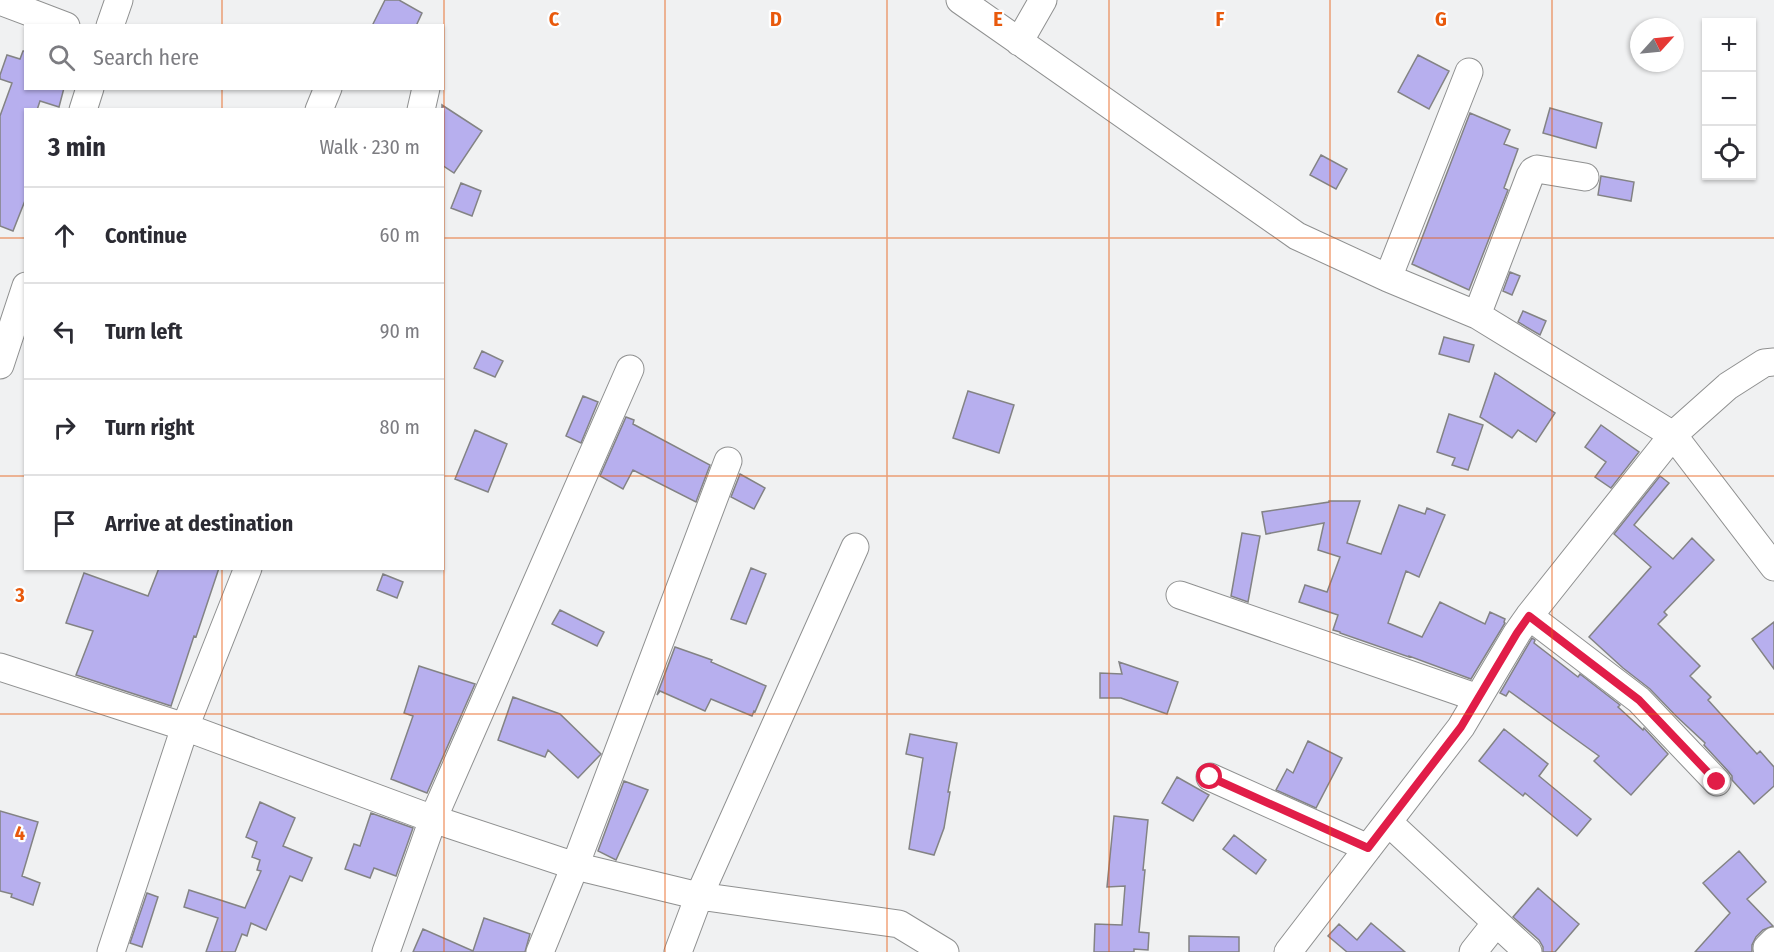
<!DOCTYPE html>
<meta charset="utf-8">
<style>
body{margin:0;font-family:"Fira Sans Condensed",sans-serif;background:#f2f2f3;color:#2b2b33}
.controls{position:absolute;right:18px;top:18px;display:grid;overflow:hidden;border-radius:0px;box-shadow:0 2px 4px #0004}
.controls button{width:54px;height:54px;display:grid;place-items:center;padding:0;border:0;border-bottom:2px solid #e1e1e2;background:#fff;color:#2b2b33;font:30px sans-serif}
.compass{position:absolute;left:1630px;top:18px;width:54px;height:54px;border-radius:50%;background:#fff;box-shadow:0 2px 4px #0004;rotate:63deg}
.stop{position:absolute;width:18px;height:18px;margin:-14px;border:4px solid #e11d48;border-radius:50%;background:#fff}
.stop.end{background:#e11d48;border-color:#fff;box-shadow:0 2px 6px #0008}
.list{margin:0;padding:0;list-style:none}
h2{display:flex;justify-content:space-between;align-items:center;height:78px;margin:0;padding:0 24px;font-size:26px}
h2 small{font-size:20px;font-weight:400;color:#7c7c81}
.list li{display:grid;grid-template-columns:39px 1fr auto;gap:18px;align-items:center;box-sizing:border-box;height:96px;padding:0 24px;border-top:2px solid #e1e1e2}
.list b{display:block;font-size:22px;white-space:nowrap}
.list em{font-size:20px;font-style:normal;color:#7c7c81}
.icon{flex:none;width:33px;height:33px;fill:none;stroke:currentColor;stroke-width:2;stroke-linecap:round;stroke-linejoin:round}
.map{position:relative;flex:none;width:1774px;height:952px;overflow:hidden}
.search{position:absolute;background:#fff;box-shadow:0 2px 4px #0004;left:24px;top:24px;width:420px;height:66px;display:flex;align-items:center;gap:15px;box-sizing:border-box;padding:0 21px;border-radius:0px;color:#7c7c81;font-size:22px}
.panel{position:absolute;background:#fff;box-shadow:0 2px 4px #0004;left:24px;top:108px;width:420px;height:462px;border-radius:0px}
.map>svg:first-child{display:block}
.building{fill:#b7afee;stroke:#838384;stroke-width:1.5}
.lines{fill:none;stroke-linecap:round;stroke-linejoin:round}
.minor-casing{stroke:#8f9090;stroke-width:29}
.minor{stroke:#fff;stroke-width:27}
.route{stroke:#e11d48;stroke-width:8}
.grid{fill:none;stroke:#e8590c;stroke-width:1.5;stroke-opacity:0.55}
.grid-label{font-size:20px;text-anchor:middle;font-weight:bold;fill:#e8590c;stroke:#fdfeff;stroke-width:4.5;stroke-linejoin:round;paint-order:stroke}
</style>
<div class="map">
<svg width="1774" height="952" viewBox="0 0 1774 952">
<rect width="100%" height="100%" fill="#f0f1f2"/>
<path class="building" d="M 385,0 L 399,0 L 422,13 L 416,26 L 372,26 Z
M 23,51 L 26,51 L 26,88 L 64,88 L 59,107 L 40,101 L 37,110 L 26,110 L 26,198 L 13,231 L 0,226 L 0,116 L 12,83 L 0,79 L 0,75 L 7,55 L 20,59 Z
M 1418,55 L 1449,71 L 1429,109 L 1398,92 Z
M 442,105 L 482,131 L 454,173 L 442,165 Z
M 1550,108 L 1602,123 L 1596,148 L 1543,133 Z
M 1470,113 L 1510,130 L 1504,144 L 1518,149 L 1504,188 L 1508,190 L 1469,290 L 1412,264 Z
M 1321,155 L 1347,169 L 1336,189 L 1310,175 Z
M 1601,176 L 1634,182 L 1631,201 L 1598,195 Z
M 461,183 L 481,191 L 472,216 L 451,208 Z
M 1510,272 L 1520,276 L 1512,295 L 1503,291 Z
M 1523,311 L 1546,321 L 1540,335 L 1518,322 Z
M 1444,337 L 1474,345 L 1469,362 L 1439,354 Z
M 482,351 L 503,361 L 495,377 L 474,368 Z
M 1495,373 L 1555,413 L 1536,442 L 1518,430 L 1512,438 L 1480,417 Z
M 968,391 L 1014,405 L 999,453 L 953,438 Z
M 583,396 L 598,402 L 581,443 L 566,436 Z
M 1449,414 L 1483,425 L 1468,470 L 1452,465 L 1455,458 L 1437,452 Z
M 626,417 L 634,420 L 633,424 L 710,465 L 696,502 L 633,470 L 623,489 L 600,476 Z
M 1601,425 L 1639,452 L 1611,488 L 1595,477 L 1606,462 L 1585,447 Z
M 475,430 L 507,444 L 488,492 L 455,479 Z
M 740,474 L 765,488 L 754,509 L 731,497 Z
M 1660,476 L 1669,483 L 1634,525 L 1673,559 L 1692,538 L 1714,560 L 1664,612 L 1667,615 L 1658,624 L 1700,666 L 1690,676 L 1711,697 L 1708,700 L 1757,754 L 1760,751 L 1774,767 L 1774,786 L 1754,804 L 1732,780 L 1732,776 L 1728,771 L 1704,745 L 1705,743 L 1676,716 L 1650,689 L 1623,668 L 1589,637 L 1651,567 L 1614,534 Z
M 1329,501 L 1360,501 L 1347,543 L 1381,554 L 1399,505 L 1425,514 L 1427,508 L 1445,515 L 1419,577 L 1406,571 L 1388,623 L 1422,637 L 1440,602 L 1485,624 L 1490,612 L 1505,619 L 1504,622 L 1505,623 L 1471,679 L 1409,656 L 1409,657 L 1340,633 L 1340,632 L 1333,630 L 1338,615 L 1299,602 L 1305,585 L 1327,592 L 1340,557 L 1318,550 L 1324,523 L 1266,534 L 1262,512 L 1329,502 Z
M 1242,533 L 1260,536 L 1248,602 L 1231,596 Z
M 159,568 L 219,568 L 196,637 L 194,636 L 171,706 L 76,675 L 93,631 L 66,623 L 84,573 L 148,596 Z
M 751,568 L 766,574 L 746,624 L 731,619 Z
M 383,574 L 403,582 L 397,598 L 377,590 Z
M 560,610 L 604,632 L 597,646 L 552,624 Z
M 1774,622 L 1774,669 L 1752,639 Z
M 1532,638 L 1535,640 L 1534,643 L 1578,677 L 1580,674 L 1620,705 L 1618,707 L 1643,730 L 1644,728 L 1668,754 L 1631,795 L 1594,761 L 1599,756 L 1509,691 L 1506,696 L 1500,693 Z
M 675,647 L 712,660 L 711,662 L 766,686 L 755,712 L 754,711 L 752,716 L 711,699 L 705,711 L 660,691 L 657,695 Z
M 1119,662 L 1178,682 L 1167,714 L 1121,698 L 1100,698 L 1100,673 L 1122,674 Z
M 419,666 L 475,684 L 427,793 L 391,779 L 413,716 L 404,713 Z
M 513,697 L 560,714 L 601,754 L 578,778 L 548,750 L 545,757 L 498,740 Z
M 1504,729 L 1548,764 L 1539,776 L 1591,819 L 1577,836 L 1525,793 L 1523,796 L 1479,761 Z
M 910,734 L 957,743 L 948,792 L 950,792 L 944,828 L 934,855 L 909,849 L 923,758 L 906,754 Z
M 1308,741 L 1342,758 L 1316,808 L 1276,790 L 1287,769 L 1293,773 Z
M 1177,777 L 1209,795 L 1193,821 L 1162,803 Z
M 624,781 L 648,790 L 616,860 L 598,851 Z
M 260,802 L 295,818 L 283,846 L 312,858 L 302,881 L 290,876 L 266,930 L 251,923 L 247,936 L 242,934 L 235,952 L 206,952 L 218,918 L 184,907 L 189,890 L 245,908 L 261,871 L 257,870 L 260,860 L 252,857 L 257,842 L 246,837 Z
M 0,811 L 38,822 L 22,876 L 40,883 L 33,905 L 11,897 L 12,894 L 0,891 Z
M 371,813 L 413,828 L 396,876 L 374,868 L 370,878 L 345,869 L 354,844 L 360,846 Z
M 1114,816 L 1148,820 L 1143,870 L 1145,870 L 1139,932 L 1149,933 L 1148,950 L 1134,949 L 1134,952 L 1094,952 L 1095,924 L 1122,925 L 1125,886 L 1107,887 Z
M 1234,835 L 1266,860 L 1256,874 L 1223,849 Z
M 1739,851 L 1766,882 L 1747,899 L 1773,926 L 1763,930 L 1756,937 L 1752,945 L 1752,952 L 1695,952 L 1730,913 L 1703,883 Z
M 1538,888 L 1579,924 L 1555,952 L 1543,952 L 1543,947 L 1539,940 L 1513,917 Z
M 147,893 L 158,897 L 142,947 L 130,943 Z
M 484,918 L 530,934 L 525,952 L 413,952 L 423,929 L 473,951 Z
M 1371,923 L 1405,952 L 1347,952 L 1328,936 L 1339,924 L 1357,940 Z
M 1189,936 L 1239,937 L 1239,952 L 1189,952 Z"/>
<g class="lines">
<defs>
<path id="minor" d="M 960,0 L 1297,236 L 1388,278 L 1477,315 L 1673,435 L 1774,567
M 0,1 L 66,26
M 110,26 L 119,0
M 1019,42 L 1043,0
M 83,110 L 90,88
M 319,110 L 328,88
M 421,110 L 426,88
M 1388,278 L 1469,72
M 1477,315 L 1530,176 L 1533,171 L 1537,169 L 1585,177
M 0,365 L 26,286
M 1180,595 L 1478,698
M 1529,616 L 1639,700 L 1717,782
M 0,667 L 185,727 L 433,819 L 575,866 L 699,896 L 899,924 L 945,952
M 1210,777 L 1368,848
M 1388,822 L 1528,952
M 1767,948 L 1774,941
M 111,952 L 185,727 L 248,568
M 386,952 L 433,819 L 630,369
M 540,952 L 575,866 L 728,461
M 678,952 L 699,896 L 855,547
M 1288,952 L 1461,727 L 1517,633 L 1529,616 L 1673,435 L 1728,386 L 1764,363 L 1774,362
M 1473,952 L 1496,923"/>
</defs>
<use href="#minor" class="minor-casing"/>
<use href="#minor" class="minor"/>
</g>
<g class="lines">
<path class="route" d="M 1210,777 L 1368,848 L 1461,727 L 1517,633 L 1529,616 L 1639,700 L 1717,782"/>
</g>
<path class="grid" d="M 222,0 L 222,26M 444,0 L 444,952M 665,0 L 665,952M 887,0 L 887,952M 1109,0 L 1109,952M 1330,0 L 1330,952M 1552,0 L 1552,952M 222,88 L 222,110M 0,238 L 26,238M 442,238 L 1774,238M 0,476 L 26,476M 442,476 L 1774,476M 222,568 L 222,952M 0,714 L 1774,714"/>
<g class="grid-label">
<text x="554" y="26">C</text>
<text x="776" y="26">D</text>
<text x="998" y="26">E</text>
<text x="1220" y="26">F</text>
<text x="1441" y="26">G</text>
<text x="20" y="602">3</text>
<text x="20" y="840">4</text>
</g>
</svg>
<div class="controls">
<button>+</button>
<button>−</button>
<button><svg class="icon" aria-label="locate" viewBox="0 0 24 24"><circle cx="12" cy="12" r="6"/><path d="M12 2v4M12 18v4M2 12h4M18 12h4"/></svg></button>
</div>
<svg class="compass" viewBox="-18 -18 36 36"><path d="M0-13l5 13h-10z" fill="#e53935"/><path d="M0 13l5-13h-10z" fill="#7c7c81"/></svg>
<div class="stop" style="left:1210px;top:777px"></div>
<div class="stop end" style="left:1717px;top:782px"></div>
<div class="search"><svg class="icon" aria-label="search" viewBox="0 0 24 24"><circle cx="10" cy="10" r="6"/><path d="M15 15l6 6"/></svg>Search here</div>
<section class="panel">
<h2>3 min<small>Walk · 230 m</small></h2>
<ul class="list">
<li><svg class="icon" aria-label="ahead" viewBox="0 0 24 24"><path d="M12 20V5M6 11l6-6 6 6"/></svg><div><b>Continue</b></div><em>60 m</em></li>
<li><svg class="icon" aria-label="left" viewBox="0 0 24 24"><path d="M17 20v-9H6M10 6l-5 5 5 5"/></svg><div><b>Turn left</b></div><em>90 m</em></li>
<li><svg class="icon" aria-label="right" viewBox="0 0 24 24"><path d="M7 20v-9h11M14 6l5 5-5 5"/></svg><div><b>Turn right</b></div><em>80 m</em></li>
<li><svg class="icon" aria-label="arrive" viewBox="0 0 24 24"><path d="M6 21V4h12l-3 4 3 4H6"/></svg><div><b>Arrive at destination</b></div></li>
</ul>
</section>
</div>
